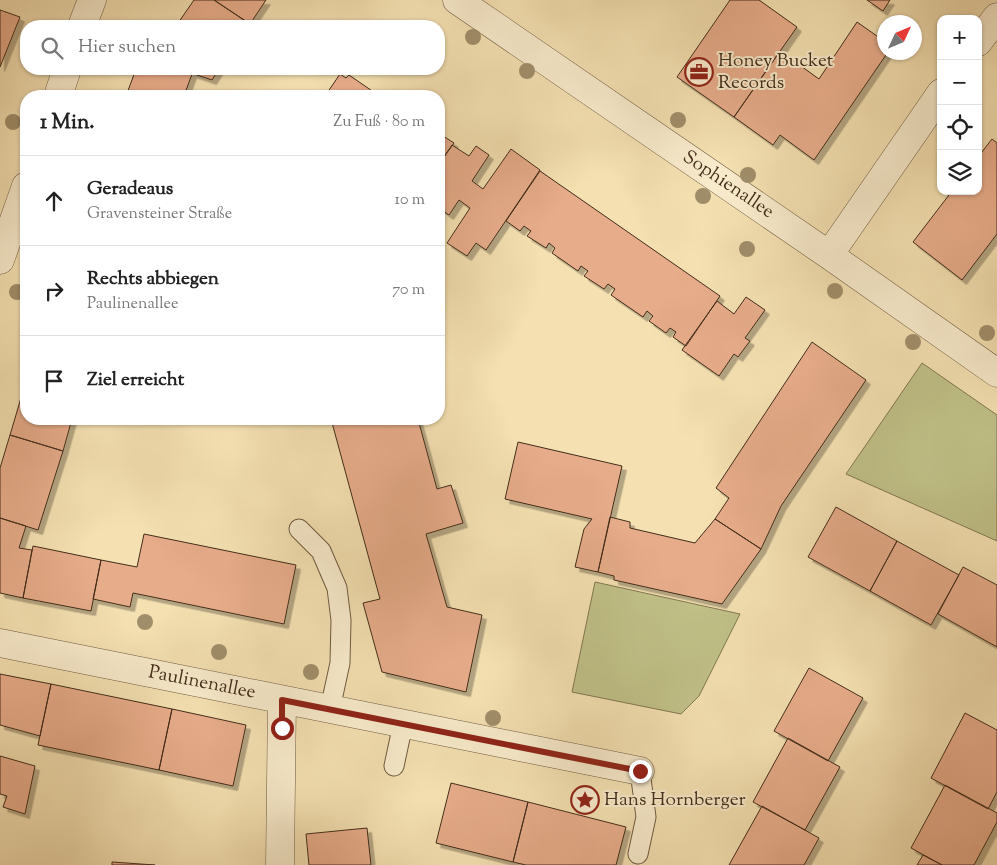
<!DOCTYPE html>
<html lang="de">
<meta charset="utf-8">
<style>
body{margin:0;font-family:"Sorts Mill Goudy",serif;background:#f2f2f2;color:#222}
.controls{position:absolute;right:15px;top:15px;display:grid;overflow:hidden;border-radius:10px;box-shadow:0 1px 4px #0004}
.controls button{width:45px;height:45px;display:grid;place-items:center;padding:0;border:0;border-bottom:1px solid #e0e0e0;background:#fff;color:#222;font:25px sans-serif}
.compass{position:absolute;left:877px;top:15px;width:45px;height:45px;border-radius:50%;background:#fff;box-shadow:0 1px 4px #0004;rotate:46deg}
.stop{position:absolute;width:15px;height:15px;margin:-11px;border:4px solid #8f2418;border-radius:50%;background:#fff}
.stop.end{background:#8f2418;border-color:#fff;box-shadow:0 1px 5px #0008}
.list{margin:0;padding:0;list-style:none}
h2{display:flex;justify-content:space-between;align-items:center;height:65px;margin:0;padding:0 20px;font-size:21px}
h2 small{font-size:16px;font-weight:400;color:#767676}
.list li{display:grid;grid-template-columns:32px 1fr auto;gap:15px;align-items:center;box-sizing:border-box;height:90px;padding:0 20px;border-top:1px solid #e0e0e0}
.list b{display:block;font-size:19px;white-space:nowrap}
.list p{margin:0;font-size:16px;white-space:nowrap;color:#767676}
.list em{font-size:16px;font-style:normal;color:#767676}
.icon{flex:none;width:28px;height:28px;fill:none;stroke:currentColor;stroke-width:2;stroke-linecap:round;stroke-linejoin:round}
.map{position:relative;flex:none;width:997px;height:865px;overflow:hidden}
.search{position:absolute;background:#fff;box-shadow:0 1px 4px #0004;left:20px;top:20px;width:425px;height:55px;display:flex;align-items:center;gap:12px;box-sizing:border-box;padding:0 18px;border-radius:20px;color:#767676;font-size:19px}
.panel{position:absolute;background:#fff;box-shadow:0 1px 4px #0004;left:20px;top:90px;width:425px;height:335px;border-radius:20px}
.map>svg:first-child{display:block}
.green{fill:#c0c188;stroke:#827751}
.building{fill:#e7ac8a;stroke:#432d1a;filter:url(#shadow)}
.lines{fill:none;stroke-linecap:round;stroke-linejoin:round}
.lane-casing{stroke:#6f5a40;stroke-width:21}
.street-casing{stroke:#6f5a40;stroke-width:29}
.lane{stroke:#f8ebcc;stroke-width:19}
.street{stroke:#f8ebcc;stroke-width:28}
.tree{fill:#a08e6a}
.route{stroke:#8f2418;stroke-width:6}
.labels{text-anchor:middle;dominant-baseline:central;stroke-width:4;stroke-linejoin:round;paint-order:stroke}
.poi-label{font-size:19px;fill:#432d1a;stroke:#f8ebcc;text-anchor:start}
.street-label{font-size:19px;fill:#432d1a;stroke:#f8ebcc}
</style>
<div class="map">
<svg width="997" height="865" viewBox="0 0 997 865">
<defs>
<filter id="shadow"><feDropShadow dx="4.5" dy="4.5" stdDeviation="0" flood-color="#0004"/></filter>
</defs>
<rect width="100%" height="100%" fill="#f4e0b1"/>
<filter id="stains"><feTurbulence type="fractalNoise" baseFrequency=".004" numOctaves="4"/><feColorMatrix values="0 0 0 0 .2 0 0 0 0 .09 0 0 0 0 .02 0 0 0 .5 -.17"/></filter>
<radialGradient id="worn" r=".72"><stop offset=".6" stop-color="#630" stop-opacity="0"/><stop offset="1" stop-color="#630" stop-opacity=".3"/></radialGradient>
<path class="green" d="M 922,363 L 997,415 L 997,541 L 846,474 Z
M 595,582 L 740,614 L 699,696 L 681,714 L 572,692 Z"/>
<path class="building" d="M 194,0 L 214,0 L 250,24 L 248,26 L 176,26 Z
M 214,0 L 266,0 L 250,24 Z
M 730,0 L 759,0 L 797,27 L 734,117 L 677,77 Z
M 867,0 L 890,0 L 883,11 Z
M 0,10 L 20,17 L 0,67 Z
M 857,22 L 884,41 L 884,52 L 888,52 L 814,160 L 780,135 L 773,145 L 734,117 L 780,51 L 819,79 Z
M 136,69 L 179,69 L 192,74 L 184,96 L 126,96 Z
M 179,69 L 219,69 L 212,80 Z
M 340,74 L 346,78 L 349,75 L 378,95 L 378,96 L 325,96 Z
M 440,134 L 454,143 L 439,164 L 439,136 Z
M 992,139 L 997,143 L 997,234 L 962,280 L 913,242 L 952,191 L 978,191 L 978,157 Z
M 452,145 L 469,156 L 476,146 L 489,155 L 472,181 L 483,189 L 511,149 L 540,170 L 486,250 L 476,243 L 467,256 L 447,243 L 470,208 L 459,200 L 449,215 L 439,208 L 439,164 Z
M 540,171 L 720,296 L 686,346 L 673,337 L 676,332 L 670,328 L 666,333 L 649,321 L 653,316 L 647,311 L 643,317 L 611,295 L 615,289 L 608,284 L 604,289 L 584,276 L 588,271 L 581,266 L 578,271 L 552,253 L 555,248 L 549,243 L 546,248 L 527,236 L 531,231 L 524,226 L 520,231 L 506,221 Z
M 746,297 L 765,310 L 745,338 L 750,341 L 738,357 L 734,354 L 719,376 L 682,350 L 717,301 L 734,314 Z
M 812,342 L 866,380 L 781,506 L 761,549 L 715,519 L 729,498 L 716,488 Z
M 26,381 L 26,419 L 72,419 L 63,451 L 10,435 Z
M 331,419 L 418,419 L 437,489 L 451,485 L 463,523 L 426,534 L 447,607 L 482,615 L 466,692 L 382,672 L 363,603 L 380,599 Z
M 10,435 L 63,451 L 38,530 L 0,518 L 0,468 Z
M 518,442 L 622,466 L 598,572 L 575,567 L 584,529 L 592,519 L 505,499 Z
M 836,507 L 897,541 L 870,591 L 808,557 Z
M 610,517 L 630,522 L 630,528 L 695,543 L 715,519 L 761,549 L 722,604 L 614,580 L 614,576 L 598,572 Z
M 0,518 L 26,526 L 19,548 L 32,550 L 23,598 L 0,593 Z
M 144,534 L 296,565 L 284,624 L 133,593 L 130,607 L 93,599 L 101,560 L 137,567 Z
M 897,541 L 959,575 L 931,625 L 870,591 Z
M 33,546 L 101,560 L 91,611 L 23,598 Z
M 963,567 L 997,585 L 997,647 L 938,614 Z
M 809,668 L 863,698 L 828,761 L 774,731 Z
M 0,674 L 51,684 L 40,736 L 0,725 Z
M 51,684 L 172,709 L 159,770 L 38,745 Z
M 172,709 L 246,725 L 233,786 L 159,770 Z
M 965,713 L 997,730 L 997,792 L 988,809 L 931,778 Z
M 788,738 L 840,767 L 805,830 L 753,802 Z
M 0,756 L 35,766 L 25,814 L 3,807 L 7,796 L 0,794 Z
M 451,783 L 528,802 L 513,862 L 436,843 Z
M 945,785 L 997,813 L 997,822 L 974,865 L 942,865 L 911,848 Z
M 528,802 L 626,827 L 616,865 L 526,865 L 513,862 Z
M 762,806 L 819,838 L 804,865 L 729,865 Z
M 367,828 L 371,865 L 309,865 L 306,834 Z
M 923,855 L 942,865 L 917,865 Z
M 112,862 L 155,865 L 112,865 Z"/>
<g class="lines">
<defs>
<path id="lane" d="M 299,529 L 321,551 L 337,588 L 341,620 L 340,663 L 330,709
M 394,766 L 403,724
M 638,854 L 646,817 L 640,771"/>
<path id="street" d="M 457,0 L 829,255 L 997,373
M 82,26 L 92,0
M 978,42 L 997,17
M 58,96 L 67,69
M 829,255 L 941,93
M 0,260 L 26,186
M 0,643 L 640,771
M 280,865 L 282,700"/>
</defs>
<use href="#lane" class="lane-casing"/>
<use href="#street" class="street-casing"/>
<use href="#lane" class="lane"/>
<use href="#street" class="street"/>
</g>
<g class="tree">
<circle cx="473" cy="37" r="8"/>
<circle cx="527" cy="71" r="8"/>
<circle cx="678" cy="120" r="8"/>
<circle cx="13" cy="122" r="8"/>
<circle cx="748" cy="175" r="8"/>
<circle cx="703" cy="196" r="8"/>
<circle cx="747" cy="249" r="8"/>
<circle cx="835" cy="291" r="8"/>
<circle cx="17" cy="292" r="8"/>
<circle cx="987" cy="333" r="8"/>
<circle cx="913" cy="342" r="8"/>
<circle cx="145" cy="622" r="8"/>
<circle cx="219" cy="652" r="8"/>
<circle cx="311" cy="672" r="8"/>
<circle cx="493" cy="718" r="8"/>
</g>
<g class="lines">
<path class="route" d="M 282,728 L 282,700 L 640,771"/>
</g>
<defs>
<symbol id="office-ring" viewBox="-11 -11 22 22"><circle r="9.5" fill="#f8ebcc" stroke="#8f2418" stroke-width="1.5"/><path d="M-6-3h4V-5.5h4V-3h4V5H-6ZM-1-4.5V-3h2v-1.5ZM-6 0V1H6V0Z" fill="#8f2418"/></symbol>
<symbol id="sight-ring" viewBox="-11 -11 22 22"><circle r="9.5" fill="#f8ebcc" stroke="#8f2418" stroke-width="1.5"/><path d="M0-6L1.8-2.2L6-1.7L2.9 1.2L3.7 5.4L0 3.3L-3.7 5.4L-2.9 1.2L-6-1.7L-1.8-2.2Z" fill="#8f2418"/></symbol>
</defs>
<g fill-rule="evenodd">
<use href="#office-ring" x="683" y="56" width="32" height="32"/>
<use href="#sight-ring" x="569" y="784" width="32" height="32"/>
</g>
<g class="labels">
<g class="poi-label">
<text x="718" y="61">Honey Bucket<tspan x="718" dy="22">Records</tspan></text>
<text x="604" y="800">Hans Hornberger</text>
</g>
<g class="street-label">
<text transform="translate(728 185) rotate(34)">Sophienallee</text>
<text transform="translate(202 683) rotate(11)">Paulinenallee</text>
</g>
</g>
<rect width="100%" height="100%" filter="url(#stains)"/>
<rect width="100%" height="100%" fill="url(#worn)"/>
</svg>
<div class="controls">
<button>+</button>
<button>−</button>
<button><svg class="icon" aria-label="locate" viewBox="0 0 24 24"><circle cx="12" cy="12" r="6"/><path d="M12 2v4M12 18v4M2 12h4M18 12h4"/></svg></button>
<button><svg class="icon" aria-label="layers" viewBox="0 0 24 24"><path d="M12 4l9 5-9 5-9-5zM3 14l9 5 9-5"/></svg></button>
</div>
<svg class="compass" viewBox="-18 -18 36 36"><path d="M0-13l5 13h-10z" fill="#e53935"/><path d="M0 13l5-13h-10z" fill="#767676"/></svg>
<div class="stop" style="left:282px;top:728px"></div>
<div class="stop end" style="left:640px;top:771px"></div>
<div class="search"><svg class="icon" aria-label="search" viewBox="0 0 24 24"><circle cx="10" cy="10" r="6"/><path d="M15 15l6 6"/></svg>Hier suchen</div>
<section class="panel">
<h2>1 Min.<small>Zu Fuß · 80 m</small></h2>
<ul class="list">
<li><svg class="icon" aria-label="ahead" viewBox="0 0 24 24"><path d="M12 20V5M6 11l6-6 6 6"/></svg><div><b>Geradeaus</b><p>Gravensteiner Straße</p></div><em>10 m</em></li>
<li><svg class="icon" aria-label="right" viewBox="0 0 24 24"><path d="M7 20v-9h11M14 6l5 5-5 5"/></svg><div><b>Rechts abbiegen</b><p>Paulinenallee</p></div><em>70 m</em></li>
<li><svg class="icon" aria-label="arrive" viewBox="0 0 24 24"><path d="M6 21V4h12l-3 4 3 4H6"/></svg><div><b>Ziel erreicht</b></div></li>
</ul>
</section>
</div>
